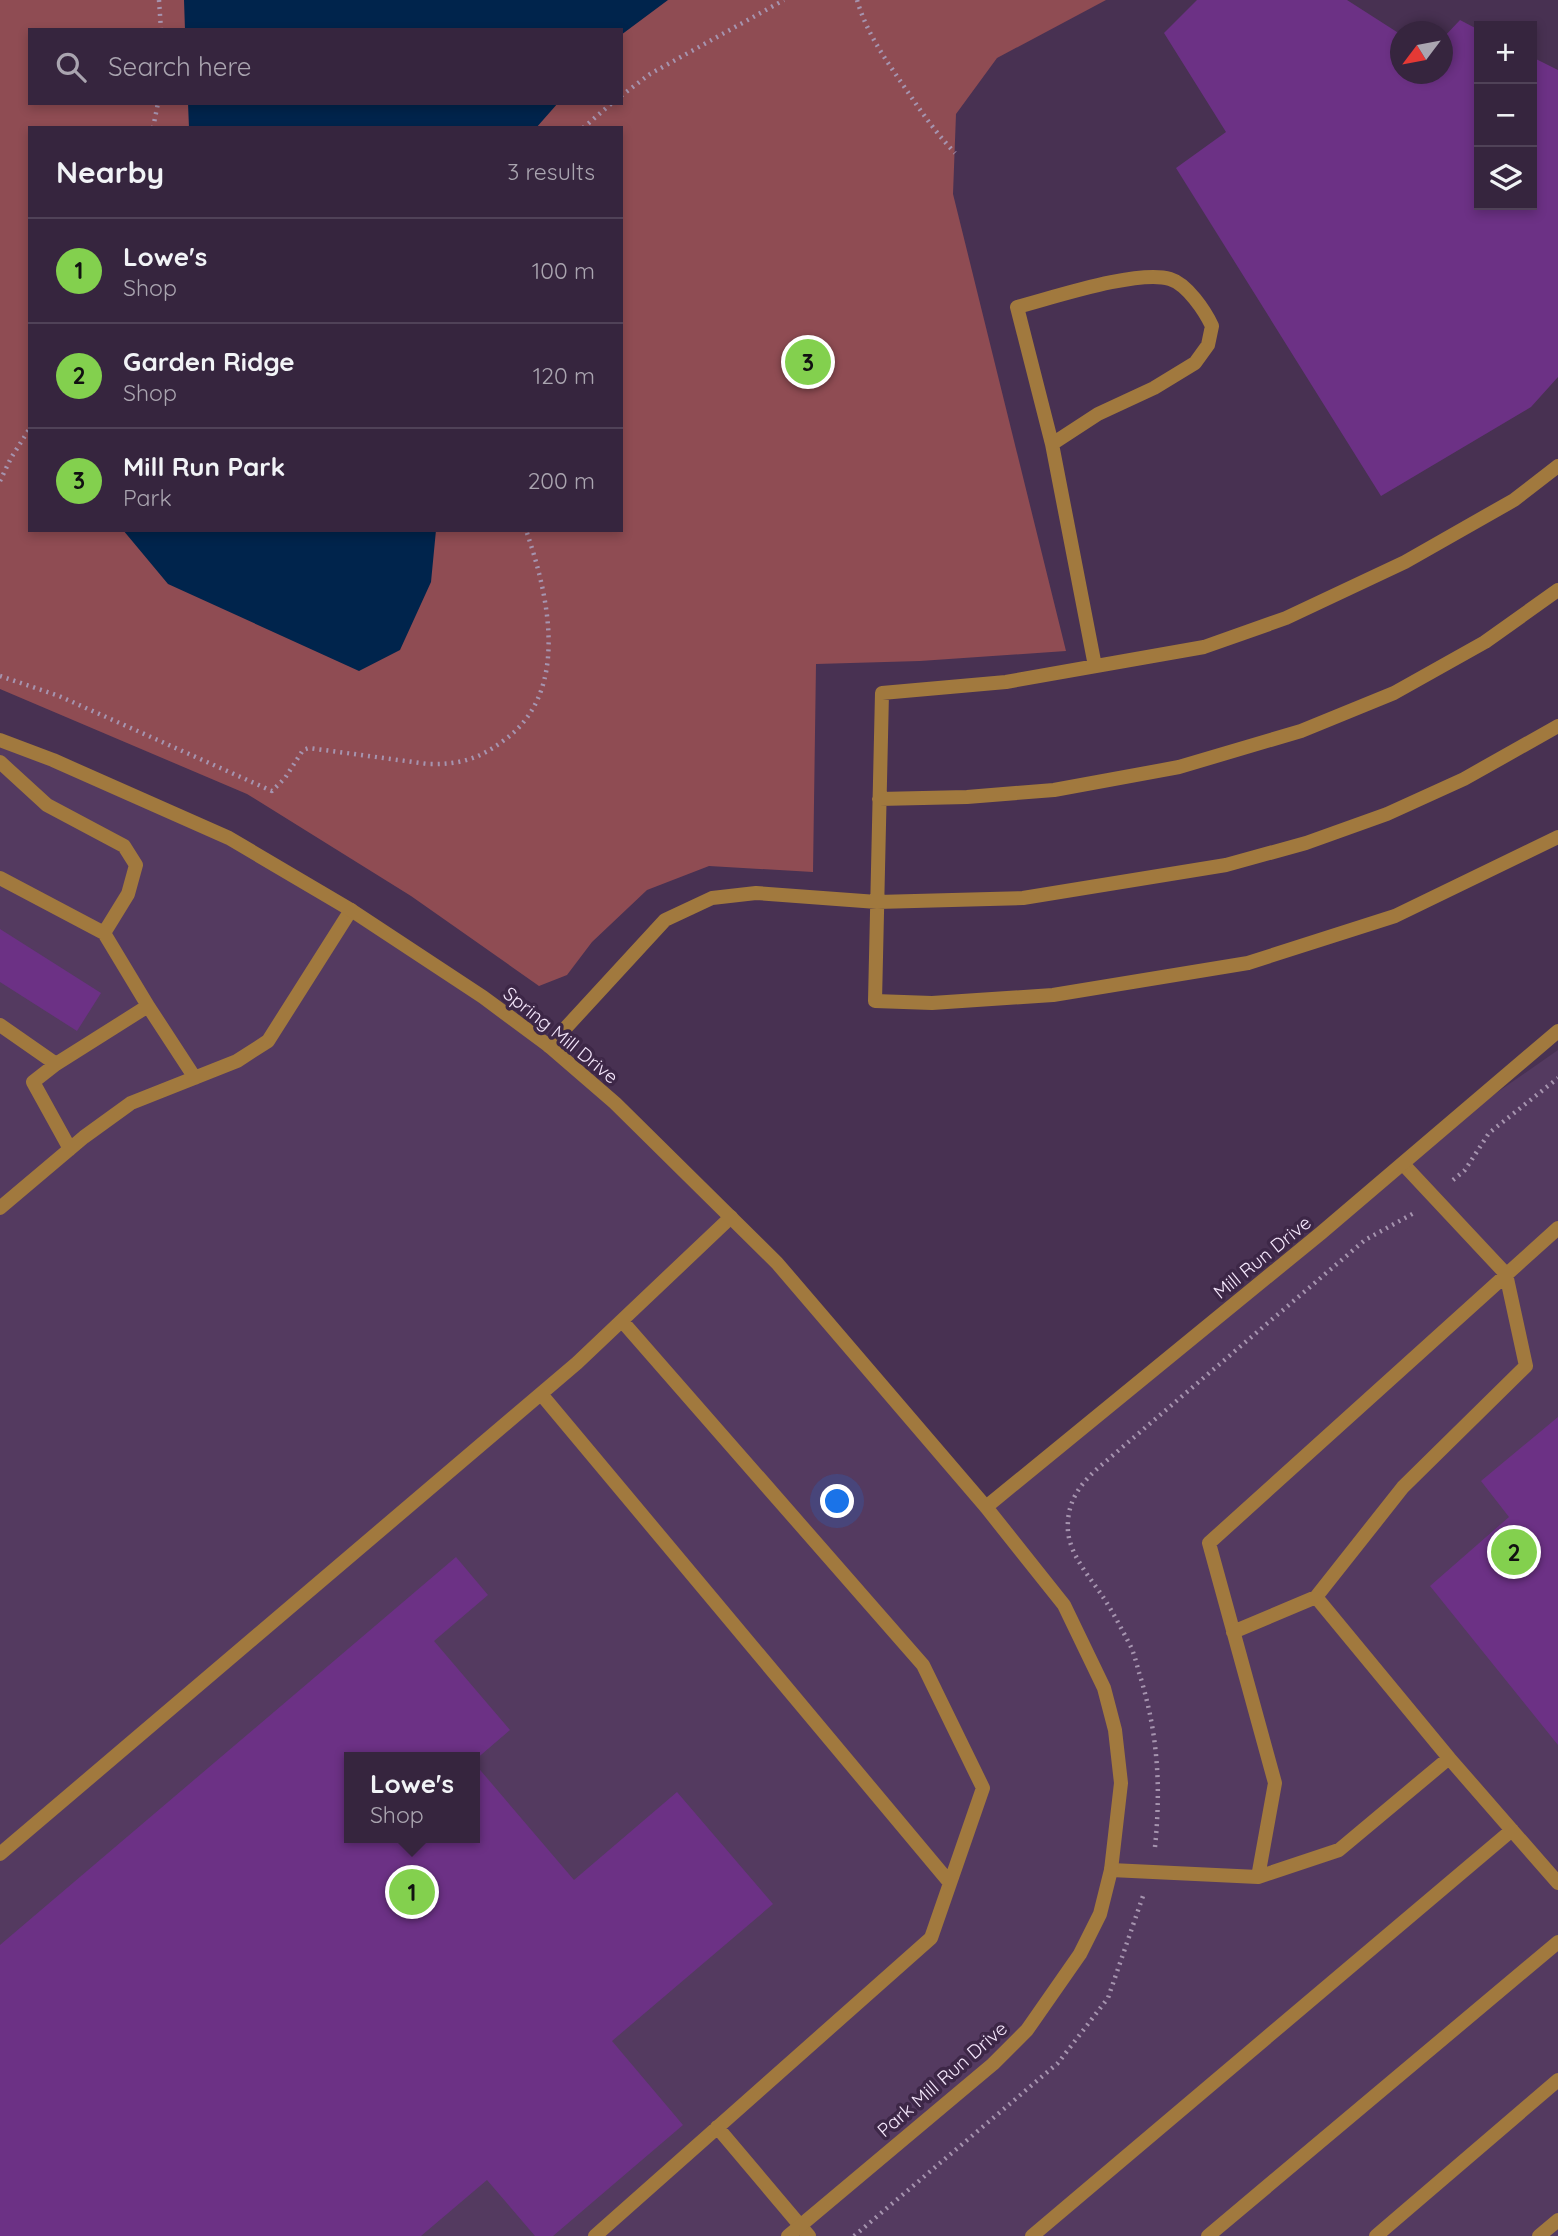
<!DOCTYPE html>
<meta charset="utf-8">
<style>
body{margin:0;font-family:Quicksand,sans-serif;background:#3d2d45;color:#f1f3f6}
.controls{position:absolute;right:21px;top:21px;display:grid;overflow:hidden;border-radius:0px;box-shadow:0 4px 10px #0003}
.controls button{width:63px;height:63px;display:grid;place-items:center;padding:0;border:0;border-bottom:2px solid #504258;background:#36253e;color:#f1f3f6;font:35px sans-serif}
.compass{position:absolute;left:1390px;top:21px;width:63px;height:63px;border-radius:50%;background:#36253e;box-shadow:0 4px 10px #0003;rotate:238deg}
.you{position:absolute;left:838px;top:1502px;width:24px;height:24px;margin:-18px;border:5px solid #fff;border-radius:50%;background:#1a73e8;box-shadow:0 0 0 10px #1a73e833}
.badge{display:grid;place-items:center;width:46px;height:46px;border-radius:50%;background:#83d04e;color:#111;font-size:23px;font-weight:700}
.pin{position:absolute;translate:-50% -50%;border:4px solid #fff;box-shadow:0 2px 7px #0006}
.popup{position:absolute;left:344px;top:1752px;width:136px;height:91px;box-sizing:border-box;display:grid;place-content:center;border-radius:0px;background:#36253e;filter:drop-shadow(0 2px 5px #0005);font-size:23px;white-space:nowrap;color:#aaa5b0}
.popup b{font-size:26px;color:#f1f3f6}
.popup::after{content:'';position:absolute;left:50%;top:100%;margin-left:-14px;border:14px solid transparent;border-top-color:#36253e}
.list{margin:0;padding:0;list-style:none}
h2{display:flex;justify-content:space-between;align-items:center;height:91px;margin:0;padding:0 28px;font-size:30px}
h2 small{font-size:23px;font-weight:400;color:#aaa5b0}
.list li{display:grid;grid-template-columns:46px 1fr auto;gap:21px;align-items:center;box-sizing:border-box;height:105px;padding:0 28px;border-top:2px solid #504258}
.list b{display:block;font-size:26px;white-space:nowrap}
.list p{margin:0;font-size:23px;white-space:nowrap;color:#aaa5b0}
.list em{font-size:23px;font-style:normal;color:#aaa5b0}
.icon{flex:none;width:38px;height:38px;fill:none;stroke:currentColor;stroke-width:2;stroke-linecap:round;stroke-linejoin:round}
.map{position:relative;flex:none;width:1558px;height:2236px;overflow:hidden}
.search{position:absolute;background:#36253e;box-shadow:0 4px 10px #0003;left:28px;top:28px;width:595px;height:77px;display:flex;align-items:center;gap:18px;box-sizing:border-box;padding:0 24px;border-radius:0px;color:#aaa5b0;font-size:26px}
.panel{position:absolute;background:#36253e;box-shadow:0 4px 10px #0003;left:28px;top:126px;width:595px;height:406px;border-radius:0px}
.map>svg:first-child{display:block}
.built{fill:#543a60;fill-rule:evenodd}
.green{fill:#8f4c53;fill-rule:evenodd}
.water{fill:#00244c}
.building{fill:#6c3185}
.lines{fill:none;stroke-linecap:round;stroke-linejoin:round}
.path{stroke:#a694af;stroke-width:4.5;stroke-dasharray:2 5;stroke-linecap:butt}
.service{stroke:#a1793e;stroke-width:14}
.minor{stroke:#a1793e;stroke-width:14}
.labels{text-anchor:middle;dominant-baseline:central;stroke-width:7;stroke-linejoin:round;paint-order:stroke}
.street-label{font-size:19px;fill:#f5e7fc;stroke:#3d2747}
</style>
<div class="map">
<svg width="1558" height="2236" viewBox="0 0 1558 2236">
<rect width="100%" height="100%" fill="#483152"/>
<path class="built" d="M 0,740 L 229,838 L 549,1046 L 777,1263 L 986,1507 L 1433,1137 L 1558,1050 L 1558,2236 L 0,2236 ZM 349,1757 L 475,1757 L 475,1838 L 349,1838 Z"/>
<path class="green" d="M 0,0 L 1106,0 L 997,58 L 956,114 L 953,194 L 1066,651 L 920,661 L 816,664 L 813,872 L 709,866 L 647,890 L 592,942 L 567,975 L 539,986 L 411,896 L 247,794 L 0,689 ZM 30,30 L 621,30 L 621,103 L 30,103 ZM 30,128 L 621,128 L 621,530 L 30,530 Z"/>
<path class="water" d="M 184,0 L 668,0 L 621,35 L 621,30 L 185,30 Z
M 188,103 L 558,103 L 536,128 L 189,128 Z
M 123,530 L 436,530 L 431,582 L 400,650 L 359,671 L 168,584 Z"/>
<path class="building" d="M 1197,0 L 1347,0 L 1400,34 L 1400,74 L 1442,74 L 1442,39 L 1460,20 L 1479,30 L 1479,205 L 1532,205 L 1532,57 L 1558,70 L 1558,377 L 1531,407 L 1381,496 L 1176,168 L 1226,132 L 1164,33 Z
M 0,929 L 101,993 L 77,1031 L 0,982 Z
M 1558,1417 L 1558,1745 L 1430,1586 L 1509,1517 L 1481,1481 Z
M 456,1557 L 488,1595 L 434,1641 L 510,1730 L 475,1760 L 475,1757 L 349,1757 L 349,1838 L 475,1838 L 475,1764 L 574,1880 L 677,1792 L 773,1904 L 612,2041 L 683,2125 L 553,2236 L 535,2236 L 487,2180 L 421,2236 L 0,2236 L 0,1945 Z"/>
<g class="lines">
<path class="path" d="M 159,0 L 161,30
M 857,0 C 866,31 883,56 901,82 C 918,107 934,131 955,153
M 621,96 L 650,74 L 784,0
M 153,128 L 158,103
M 583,128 L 612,103
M 0,481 L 11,458 L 30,428
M 0,676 L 59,696 L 272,791 L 285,778 L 303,750 L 309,748 L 428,764 C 458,765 479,759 503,741 C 571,693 549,597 526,530
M 1453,1180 L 1465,1170 L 1489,1133 L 1558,1078
M 1155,1847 C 1161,1787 1158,1736 1141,1679 C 1137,1667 1135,1654 1129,1643 C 1121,1628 1113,1612 1103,1597 C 1090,1577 1071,1557 1068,1532 C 1066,1504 1078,1486 1098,1468 L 1365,1240 L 1414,1213
M 854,2236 L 1058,2063 L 1108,1998 L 1143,1896"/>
<path class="service" d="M 1052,444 L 1017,307 C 1052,298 1138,269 1170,279 C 1187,284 1205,311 1212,326 L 1208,345 L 1195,363 L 1154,388 L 1098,414 L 1052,444 L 1095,666
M 1558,466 L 1514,500 L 1405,562 L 1286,618 L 1204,647 L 1006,682 L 882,693 L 875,1001 L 932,1003 L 1053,995 L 1248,963 L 1395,916 L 1558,837
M 0,762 L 47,805 L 124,846 L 136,865 L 128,894 L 104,933
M 879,799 L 967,797 L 1054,790 L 1179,767 L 1301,731 L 1394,693 L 1485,642 L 1558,590
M 0,878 L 104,933 L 148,1006
M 0,1025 L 56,1064
M 549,1046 L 665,920 L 712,898 L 756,893 L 877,902 L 1023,898 L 1226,865 L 1306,843 L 1387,814 L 1464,779 L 1558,726
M 70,1149 L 33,1082 L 56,1064 L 148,1006 L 195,1078
M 0,1208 L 84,1137 L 131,1103 L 237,1061 L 268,1041 L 351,910
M 541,1394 L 950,1883
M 1316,1597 L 1403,1487 L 1526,1366 L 1506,1274 L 1403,1164
M 1233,1632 L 1316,1597 L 1449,1758
M 0,1854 L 577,1363 L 731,1217
M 1111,1870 L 1258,1877 L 1339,1850 L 1449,1758 L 1558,1883
M 1258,1877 L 1275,1783 L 1209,1543 L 1558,1228
M 717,2127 L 809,2236
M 595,2236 L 931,1938 L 983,1788 L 923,1665 L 622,1321
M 1032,2236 L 1512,1830
M 1208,2236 L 1558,1942
M 1376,2236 L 1558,2080
M 1539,2236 L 1558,2220"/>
<path class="minor" d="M 0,740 L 53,760 L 229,838 L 351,910 L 483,997 L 549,1046 L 615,1103 L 777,1263 L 986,1507 L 1064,1605 L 1104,1688 L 1115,1730 L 1121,1783 L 1111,1870 L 1100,1914 L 1080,1954 L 1027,2030 L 993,2064 L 788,2236
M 986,1507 L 1321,1233 L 1558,1031"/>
</g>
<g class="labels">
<g class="street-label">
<text transform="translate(561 1035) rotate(39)">Spring Mill Drive</text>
<text transform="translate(1262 1257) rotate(-39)">Mill Run Drive</text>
<text transform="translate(942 2079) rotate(-41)">Park Mill Run Drive</text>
</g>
</g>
</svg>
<div class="controls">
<button>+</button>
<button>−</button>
<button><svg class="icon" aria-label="layers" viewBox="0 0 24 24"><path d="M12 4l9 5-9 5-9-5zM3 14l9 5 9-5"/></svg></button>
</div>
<svg class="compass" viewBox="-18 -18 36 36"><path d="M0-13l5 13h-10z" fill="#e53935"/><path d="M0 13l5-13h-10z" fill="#aaa5b0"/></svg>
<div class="you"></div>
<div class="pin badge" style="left:412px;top:1892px">1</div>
<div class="popup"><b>Lowe's</b>Shop</div>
<div class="pin badge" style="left:1514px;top:1552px">2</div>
<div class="pin badge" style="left:808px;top:362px">3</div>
<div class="search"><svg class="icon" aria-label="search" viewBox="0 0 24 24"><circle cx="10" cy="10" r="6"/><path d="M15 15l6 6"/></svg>Search here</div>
<section class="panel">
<h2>Nearby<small>3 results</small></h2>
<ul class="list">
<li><span class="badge">1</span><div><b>Lowe's</b><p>Shop</p></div><em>100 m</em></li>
<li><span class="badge">2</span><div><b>Garden Ridge</b><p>Shop</p></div><em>120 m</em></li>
<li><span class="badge">3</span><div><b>Mill Run Park</b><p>Park</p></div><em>200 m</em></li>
</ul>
</section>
</div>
